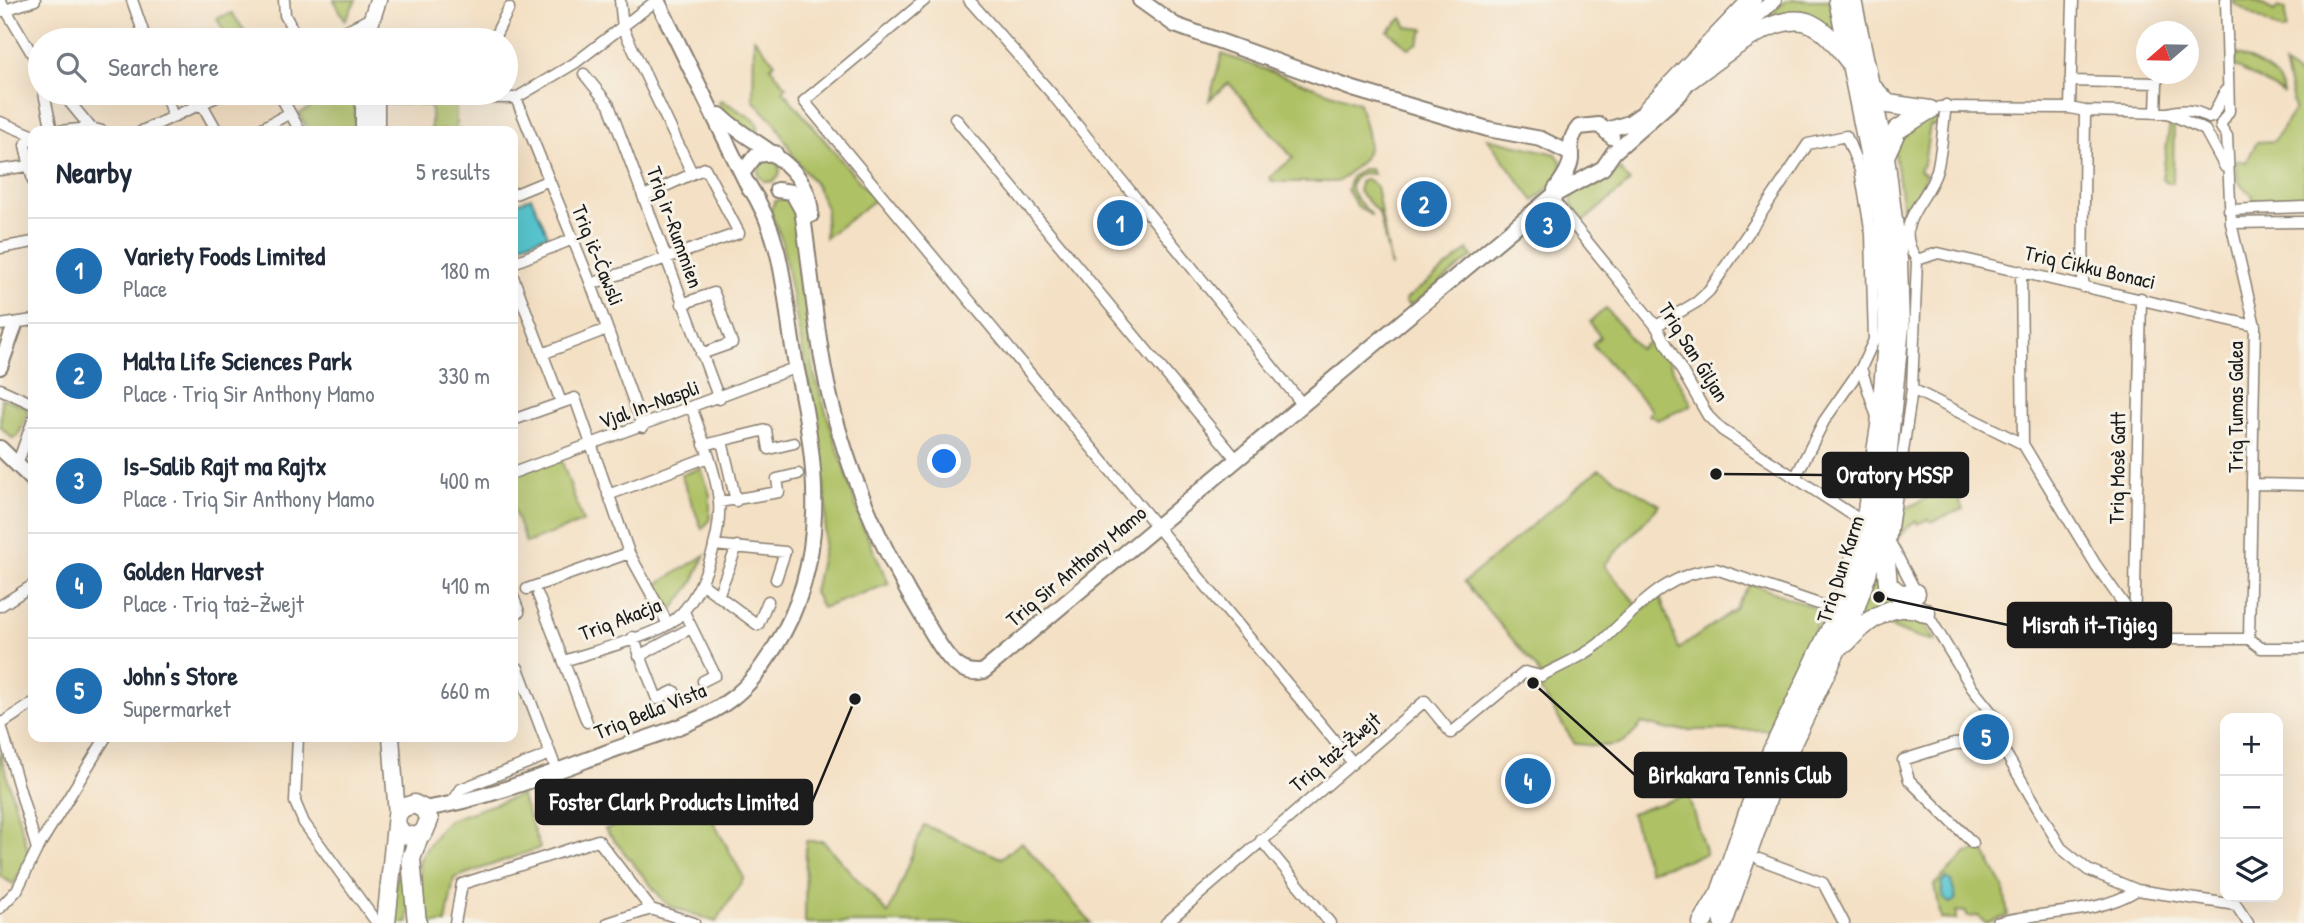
<!DOCTYPE html>
<meta charset="utf-8">
<style>
body{margin:0;font-family:"Patrick Hand",sans-serif;background:#f2f2f3;color:#1f2937}
.controls{position:absolute;right:21px;bottom:21px;display:grid;overflow:hidden;border-radius:14px;box-shadow:0 7px 28px #0002}
.controls button{width:63px;height:63px;display:grid;place-items:center;padding:0;border:0;border-bottom:2px solid #e0e1e3;background:#fff;color:#1f2937;font:35px sans-serif}
.compass{position:absolute;left:2136px;top:21px;width:63px;height:63px;border-radius:50%;background:#fff;box-shadow:0 7px 28px #0002;rotate:250deg}
.you{position:absolute;left:945px;top:462px;width:24px;height:24px;margin:-18px;border:5px solid #fff;border-radius:50%;background:#1a73e8;box-shadow:0 0 0 10px #1a73e833}
.badge{display:grid;place-items:center;width:46px;height:46px;border-radius:50%;background:#1f6fb2;color:#fff;font-size:23px;font-weight:700}
.pin{position:absolute;translate:-50% -50%;border:4px solid #fff;box-shadow:0 2px 7px #0006}
.list{margin:0;padding:0;list-style:none}
h2{display:flex;justify-content:space-between;align-items:center;height:91px;margin:0;padding:0 28px;font-size:30px}
h2 small{font-size:23px;font-weight:400;color:#747a83}
.list li{display:grid;grid-template-columns:46px 1fr auto;gap:21px;align-items:center;box-sizing:border-box;height:105px;padding:0 28px;border-top:2px solid #e0e1e3}
.list b{display:block;font-size:26px;white-space:nowrap}
.list p{margin:0;font-size:23px;white-space:nowrap;color:#747a83}
.list em{font-size:23px;font-style:normal;color:#747a83}
.icon{flex:none;width:38px;height:38px;fill:none;stroke:currentColor;stroke-width:2;stroke-linecap:round;stroke-linejoin:round}
.map{position:relative;flex:none;width:2304px;height:923px;overflow:hidden}
.search{position:absolute;background:#fff;box-shadow:0 7px 28px #0002;left:28px;top:28px;width:490px;height:77px;display:flex;align-items:center;gap:18px;box-sizing:border-box;padding:0 24px;border-radius:38px;color:#747a83;font-size:26px}
.panel{position:absolute;background:#fff;box-shadow:0 7px 28px #0002;left:28px;top:126px;width:490px;height:616px;border-radius:14px}
.map>svg:first-child{display:block}
.green{fill:#aec165;stroke:#656e40;stroke-width:2}
.water{fill:#58c5ce;stroke:#3a7075;stroke-width:2}
.lines{fill:none;stroke-linecap:round;stroke-linejoin:round}
.street-casing{stroke:#887e70;stroke-width:13}
.secondary-casing{stroke:#887e70;stroke-width:18}
.primary-casing{stroke:#887e70;stroke-width:19}
.highway-casing{stroke:#887e70;stroke-width:21}
.street{stroke:#fff;stroke-width:10}
.secondary{stroke:#fff;stroke-width:14}
.primary{stroke:#fff;stroke-width:16}
.highway{stroke:#fff;stroke-width:18}
.labels{text-anchor:middle;dominant-baseline:central;stroke-width:6;stroke-linejoin:round;paint-order:stroke}
.street-label{font-size:21px;fill:#1c1c1c;stroke:#f7f3e8}
.leader{fill:none;stroke:#1c1c1c;stroke-width:2.5}
.callout-dot{fill:#1c1c1c;stroke:#f7f3e8;stroke-width:2.5}
.callout{fill:#1c1c1c;stroke:#1c1c1c;stroke-width:2.5}
.callout-label{font-size:23px;text-anchor:middle;font-weight:bold;fill:#fff}
</style>
<div class="map">
<svg width="2304" height="923" viewBox="0 0 2304 923">
<rect width="100%" height="100%" fill="#f7f3e8"/>
<filter id="ink" filterUnits="userSpaceOnUse"><feTurbulence type="fractalNoise" baseFrequency=".0143" numOctaves="2"/><feDisplacementMap in="SourceGraphic" scale="14" xChannelSelector="R" yChannelSelector="G"/><feConvolveMatrix kernelMatrix="1 2 1 2 8 2 1 2 1" color-interpolation-filters="sRGB"/></filter>
<filter id="wash" filterUnits="userSpaceOnUse"><feTurbulence type="fractalNoise" baseFrequency=".00686" numOctaves="4" result="noise"/><feDisplacementMap in="SourceGraphic" scale="28" xChannelSelector="R" yChannelSelector="G"/><feGaussianBlur stdDeviation="1.57" result="paint"/><feColorMatrix in="noise" values="0 0 0 0 0 0 0 0 0 0 0 0 0 0 0 0 0 1.4 0 .05"/><feComposite in="paint" operator="in"/></filter>
<g filter="url(#wash)">
<rect width="100%" height="100%" fill="#f4e0c4"/>
<path class="green" d="M 334,0 L 356,0 L 345,20 Z
M 1786,0 L 1830,0 L 1840,43 L 1821,24 L 1750,34 Z
M 2235,0 L 2253,0 L 2274,11 L 2278,7 L 2286,9 L 2286,29 L 2282,31 L 2233,3 Z
M 232,13 L 251,40 L 228,40 L 217,18 Z
M 1402,18 L 1407,27 L 1424,29 L 1418,43 L 1409,48 L 1388,31 Z
M 754,38 L 775,63 L 770,67 L 787,87 L 783,91 L 875,200 L 825,238 L 826,208 L 816,185 L 795,159 L 776,124 L 753,100 Z
M 1222,54 L 1359,103 C 1365,129 1379,151 1354,168 C 1346,173 1345,179 1336,182 L 1272,182 L 1270,177 L 1293,158 L 1229,83 L 1209,100 Z
M 2237,54 C 2257,64 2279,70 2283,93 L 2233,65 Z
M 2284,64 L 2304,80 L 2304,196 L 2301,197 L 2304,201 L 2252,200 L 2252,195 L 2238,182 L 2236,160 L 2246,162 L 2257,142 L 2274,141 L 2295,109 Z
M 317,93 L 356,93 L 355,131 L 309,131 L 299,114 L 321,101 Z
M 722,100 L 756,121 L 759,129 L 755,131 C 740,125 724,117 719,102 Z
M 431,104 L 456,105 L 456,131 L 431,131 Z
M 1939,113 L 1938,125 L 1930,125 L 1924,163 L 1919,170 L 1926,175 L 1905,224 L 1894,145 L 1928,114 Z
M 2170,122 L 2174,124 L 2173,183 L 2167,183 L 2162,179 Z
M 1487,138 L 1556,154 L 1562,163 L 1560,177 L 1534,201 Z
M758 171a11 11 0 1 1 22 0a11 11 0 1 1-22 0Z
M 1362,169 L 1370,169 L 1373,174 C 1366,173 1361,172 1356,177 C 1341,192 1365,205 1372,216 L 1357,206 L 1347,190 L 1351,177 Z
M 1620,169 L 1630,182 L 1579,225 C 1575,215 1568,203 1574,192 L 1602,183 Z
M 1367,179 L 1376,186 L 1391,267 L 1379,213 L 1359,192 L 1360,182 Z
M 785,198 L 796,207 L 814,374 L 863,527 L 889,584 L 822,608 L 814,592 L 824,545 L 826,507 L 819,435 L 781,238 L 770,211 L 775,201 Z
M 1547,209 L 1563,223 L 1560,230 L 1544,243 L 1529,224 Z
M 1468,250 L 1473,256 L 1415,303 L 1408,305 L 1405,300 Z
M 1606,308 L 1639,349 L 1655,337 L 1692,405 L 1658,420 L 1649,415 L 1652,410 L 1592,344 L 1600,337 L 1590,322 Z
M 2,398 L 26,407 L 28,413 L 18,436 L 12,438 L 0,426 Z
M 560,456 L 583,522 L 526,543 L 513,508 L 513,473 Z
M 701,468 L 710,495 L 710,520 L 702,529 L 681,475 Z
M 1599,469 L 1660,505 L 1604,565 L 1641,610 L 1660,597 L 1679,649 L 1735,609 L 1750,583 L 1820,610 L 1808,658 L 1773,730 L 1669,730 L 1642,723 C 1623,752 1606,746 1575,744 L 1536,683 L 1541,677 L 1535,666 L 1464,582 Z
M 1910,471 L 1914,472 L 1948,475 L 1903,498 Z
M 1952,485 L 1963,509 L 1931,522 L 1928,519 L 1918,524 L 1916,520 L 1896,539 L 1903,510 Z
M 705,555 L 692,584 L 670,613 L 654,586 Z
M 1876,557 L 1881,591 L 1907,603 L 1854,626 Z
M 1912,617 L 1921,620 L 1935,641 L 1912,636 L 1881,623 Z
M 0,752 L 30,858 L 13,884 L 0,876 Z
M 521,795 L 540,848 L 454,878 L 446,923 L 424,923 L 419,861 C 424,851 441,827 448,820 Z
M 1688,795 L 1706,854 L 1649,871 L 1631,813 Z
M 702,801 L 744,878 L 716,922 L 670,906 L 663,900 L 605,829 Z
M 924,825 L 1001,858 L 1022,842 L 1091,923 L 805,923 L 806,841 L 823,841 L 888,914 Z
M 401,839 L 411,842 L 408,923 L 391,923 Z
M 1983,849 L 2004,888 L 2008,916 L 1985,923 L 1978,916 L 1967,917 L 1966,912 L 1956,911 L 1956,920 L 1941,919 L 1935,884 L 1967,853 Z"/>
<path class="water" d="M 531,197 L 548,235 L 513,247 L 513,205 Z
M 1947,878 L 1951,881 L 1956,899 L 1950,903 L 1944,899 L 1941,883 Z"/>
</g>
<g filter="url(#ink)">
<g class="lines">
<defs>
<path id="street" d="M 0,0 L 40,67
M 132,0 L 146,40
M 284,0 L 285,15 L 298,40
M 620,0 L 623,28 L 692,173
M 925,0 L 804,101 L 1353,763
M 969,0 L 1052,94 L 1303,405
M 2,11 L 35,0
M 327,40 L 375,16
M 493,40 L 509,8
M 584,74 L 609,105 L 719,399
M 2070,81 L 2157,83 L 2156,113
M 44,93 L 52,131
M 62,93 L 91,128 L 102,131
M 165,93 L 173,117
M 279,93 L 300,131
M 376,97 L 516,98 L 575,63 L 657,0
M 516,98 L 591,284 L 643,427
M 202,104 L 217,131
M 1940,107 L 2070,108 L 2085,111 L 2167,113 C 2182,109 2196,109 2209,118
M 2070,108 L 2073,0
M 2168,113 L 2205,130 L 2225,167
M 2212,117 L 2225,91
M 955,118 L 1237,460
M 0,122 L 32,135
M 2221,124 L 2229,111 L 2226,0
M 2221,127 L 2227,136 L 2231,223 L 2255,326 L 2249,639
M 59,131 L 91,128
M 142,131 L 225,93
M 257,131 L 290,113
M 33,135 L 25,145 L 33,181
M 0,170 L 28,166
M 513,195 L 547,181
M 1551,197 L 1656,326 L 1708,416 L 1722,430 L 1865,523
M 2229,210 L 2304,207
M 2231,223 L 2304,222
M 0,248 L 33,242
M 1917,260 L 1938,253 L 2255,326
M 513,263 L 573,239
M 2021,271 L 2023,444
M 513,277 L 561,402
M 591,284 L 739,233 L 705,168 L 644,196
M 2083,287 L 2085,111
M 2141,298 L 2134,639 L 2249,639 L 2261,648 L 2304,648
M 682,304 L 714,293 L 732,343 L 701,354
M 0,325 L 33,320
M 1656,326 L 1697,302 L 1709,291 L 1808,144 L 1846,136 L 1860,170 L 1871,234 L 1874,340 L 1861,368 L 1824,421 L 1795,478
M 542,354 L 607,329
M 1861,368 L 1876,414
M 0,389 L 33,404
M 1912,389 L 2023,444 L 2096,565 L 2132,616
M 513,420 L 575,398 L 629,553 L 668,624
M 722,441 L 736,501
M 704,445 L 766,430 L 769,449 L 794,443
M 17,465 L 33,420
M 513,473 L 797,367
M 2253,484 L 2304,485
M 608,495 L 708,457
M 719,502 L 779,492 L 777,479 L 798,474
M 714,545 L 785,552 L 776,579
M 701,583 L 758,625 L 768,601
M 527,589 L 629,553
M 538,595 L 587,722
M 513,596 L 519,612 L 513,615
M 718,596 L 737,546
M 1918,596 L 1890,542 L 1912,389 L 1917,260 C 1890,222 1928,203 1937,170 C 1942,150 1943,126 1946,105
M 0,606 L 33,585
M 1925,610 L 1972,688 L 1996,718 L 1999,742 L 2061,848 L 2088,870 L 2137,890 L 2236,905 L 2248,923
M 684,612 L 715,675 L 703,681
M 633,637 L 657,699 L 674,691
M 639,656 L 691,628
M 564,661 C 591,652 649,637 670,623 C 701,603 722,537 719,502 C 716,470 702,438 692,409
M 513,670 L 518,668 L 557,771
M 0,722 L 37,849
M 1,724 L 33,703
M 298,737 L 295,802 L 304,823 L 377,923
M 451,804 L 461,789 L 550,754
M 1261,840 L 1330,923
M 1973,843 L 1909,780 L 1903,760 L 1954,744 L 1999,742
M 1759,859 L 1823,883 L 1844,923
M 0,908 L 17,890 L 37,849 L 106,737
M 455,923 L 462,884 L 598,840 L 651,909 L 694,923
M 608,923 L 651,909
M 1166,923 L 1425,701 L 1451,733 L 1525,672 L 1541,676 C 1560,666 1585,656 1601,642 C 1637,609 1665,573 1716,569 L 1839,611
M 1996,923 C 2042,910 2095,916 2137,890"/>
<path id="secondary" d="M 657,0 L 750,190
M 1140,0 L 1175,25 L 1353,89 L 1488,129 L 1541,139 L 1569,153
M 1721,49 L 1774,0
M 720,115 C 752,147 809,160 811,215
M 1607,130 L 1629,123 L 1652,107
M 743,172 L 756,155 L 775,153
M 777,190 L 792,192 L 802,210 C 810,263 814,316 824,369 C 840,456 879,546 925,621 C 939,643 954,679 984,671 L 1551,197 L 1603,168 L 1614,152 L 1680,94 L 1689,80
M 1555,190 C 1561,181 1570,170 1571,159 C 1571,145 1569,139 1579,127 L 1599,125 L 1612,137
M 0,367 L 15,325
M 0,448 L 33,480
M 424,809 C 487,799 546,775 605,753 C 646,737 696,726 731,699 C 751,684 762,667 775,647 C 829,563 818,463 797,370 C 783,302 788,245 748,184"/>
<path id="primary" d="M 365,40 L 378,0
M 364,131 L 364,93
M 376,131 L 376,93
M 391,737 L 397,815"/>
<path id="highway" d="M 1689,80 C 1716,61 1773,11 1807,22 C 1826,29 1838,47 1850,62
M 1870,85 L 1888,104 L 1930,110
M 1647,110 L 1752,0
M 1885,156 L 1897,130 L 1929,110
M 1883,527 L 1888,584 L 1899,594 L 1916,593
M 1846,643 C 1866,621 1896,597 1926,613
M 386,923 L 397,815 L 402,808 L 414,804 L 424,809 L 429,820 L 424,832 L 416,837 L 402,834 L 396,824
M 417,923 L 411,859 L 419,836
M 1702,923 L 1720,893 L 1763,770 L 1839,611 L 1865,523 L 1880,426 L 1888,328 L 1883,222 L 1838,0
M 1723,923 L 1772,785 L 1851,620 L 1867,574 L 1882,513 L 1900,326 L 1898,260 L 1885,156 L 1852,0"/>
</defs>
<use href="#street" class="street-casing"/>
<use href="#secondary" class="secondary-casing"/>
<use href="#primary" class="primary-casing"/>
<use href="#highway" class="highway-casing"/>
<use href="#street" class="street"/>
<use href="#secondary" class="secondary"/>
<use href="#primary" class="primary"/>
<use href="#highway" class="highway"/>
</g>
</g>
<g class="labels">
<g class="street-label">
<text transform="translate(675 227) rotate(70)">Triq ir-Rummien</text>
<text transform="translate(598 255) rotate(68)">Triq iċ-Ċawsli</text>
<text transform="translate(2090 267) rotate(13)">Triq Ċikku Bonaci</text>
<text transform="translate(1694 352) rotate(58)">Triq San Ġiljan</text>
<text transform="translate(649 404) rotate(-20)">Vjal In-Naspli</text>
<text transform="translate(2235 407) rotate(-90)">Triq Tumas Galea</text>
<text transform="translate(2117 468) rotate(-89)">Triq Mosè Gatt</text>
<text transform="translate(1076 566) rotate(-40)">Triq Sir Anthony Mamo</text>
<text transform="translate(1840 569) rotate(-72)">Triq Dun Karm</text>
<text transform="translate(620 619) rotate(-21)">Triq Akaċja</text>
<text transform="translate(650 711) rotate(-22)">Triq Bella Vista</text>
<text transform="translate(1335 752) rotate(-40)">Triq taż-Żwejt</text>
</g>
</g>
<path class="leader" d="M1716 474L1823 475M1879 597L2008 625M1533 683L1635 775M855 699L812 802"/>
<g class="callout-dot">
<circle cx="1716" cy="474" r="7"/>
<circle cx="1879" cy="597" r="7"/>
<circle cx="1533" cy="683" r="7"/>
<circle cx="855" cy="699" r="7"/>
</g>
<g class="callout">
<rect x="1823" y="453" width="145" height="44" rx="7"/>
<rect x="2008" y="603" width="163" height="44" rx="7"/>
<rect x="1635" y="753" width="211" height="44" rx="7"/>
<rect x="536" y="780" width="276" height="44" rx="7"/>
</g>
<g class="callout-label">
<text x="1895" y="483">Oratory MSSP</text>
<text x="2090" y="633">Misraħ it-Tiġieg</text>
<text x="1740" y="783">Birkakara Tennis Club</text>
<text x="674" y="810">Foster Clark Products Limited</text>
</g>
</svg>
<div class="controls">
<button>+</button>
<button>−</button>
<button><svg class="icon" aria-label="layers" viewBox="0 0 24 24"><path d="M12 4l9 5-9 5-9-5zM3 14l9 5 9-5"/></svg></button>
</div>
<svg class="compass" viewBox="-18 -18 36 36"><path d="M0-13l5 13h-10z" fill="#e53935"/><path d="M0 13l5-13h-10z" fill="#747a83"/></svg>
<div class="you"></div>
<div class="pin badge" style="left:1120px;top:223px">1</div>
<div class="pin badge" style="left:1424px;top:204px">2</div>
<div class="pin badge" style="left:1548px;top:225px">3</div>
<div class="pin badge" style="left:1528px;top:781px">4</div>
<div class="pin badge" style="left:1986px;top:737px">5</div>
<div class="search"><svg class="icon" aria-label="search" viewBox="0 0 24 24"><circle cx="10" cy="10" r="6"/><path d="M15 15l6 6"/></svg>Search here</div>
<section class="panel">
<h2>Nearby<small>5 results</small></h2>
<ul class="list">
<li><span class="badge">1</span><div><b>Variety Foods Limited</b><p>Place</p></div><em>180 m</em></li>
<li><span class="badge">2</span><div><b>Malta Life Sciences Park</b><p>Place · Triq Sir Anthony Mamo</p></div><em>330 m</em></li>
<li><span class="badge">3</span><div><b>Is-Salib Rajt ma Rajtx</b><p>Place · Triq Sir Anthony Mamo</p></div><em>400 m</em></li>
<li><span class="badge">4</span><div><b>Golden Harvest</b><p>Place · Triq taż-Żwejt</p></div><em>410 m</em></li>
<li><span class="badge">5</span><div><b>John's Store</b><p>Supermarket</p></div><em>660 m</em></li>
</ul>
</section>
</div>
